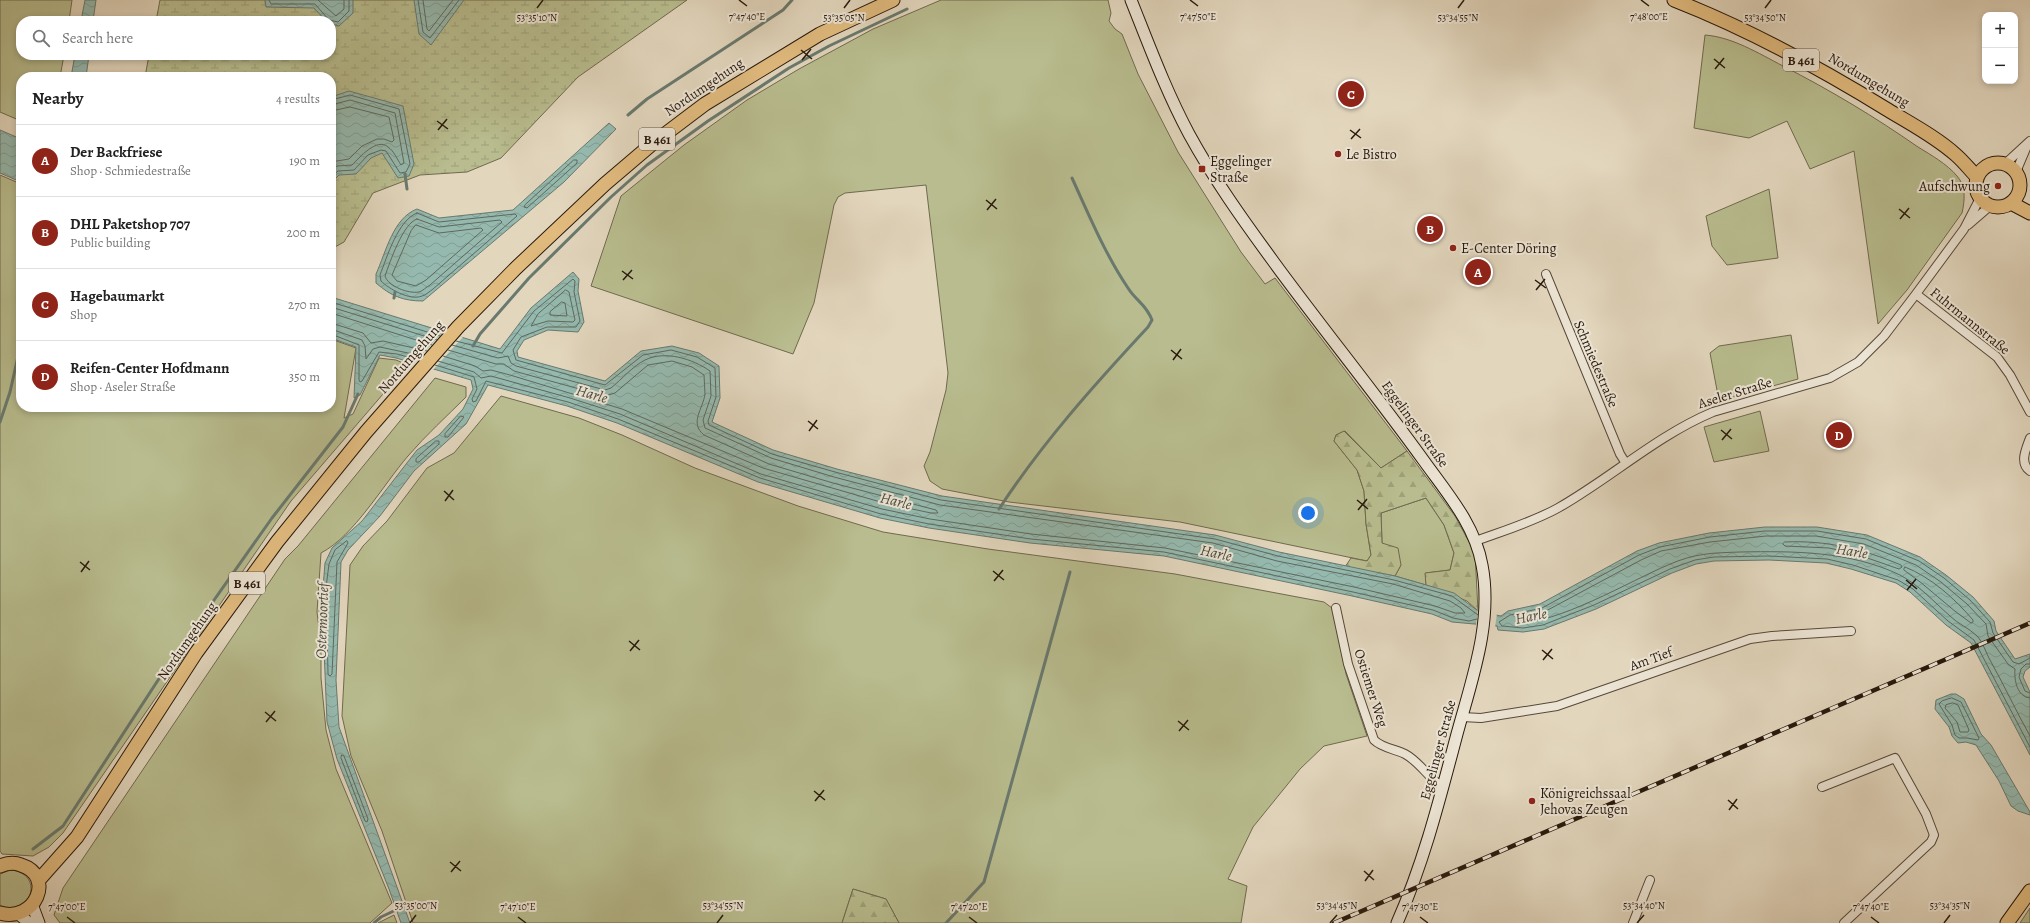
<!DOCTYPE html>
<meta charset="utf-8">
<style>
body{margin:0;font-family:Alegreya,serif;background:#f2f2f2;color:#222}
.controls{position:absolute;right:12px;top:12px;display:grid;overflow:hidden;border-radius:8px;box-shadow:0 2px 6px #0003}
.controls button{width:36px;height:36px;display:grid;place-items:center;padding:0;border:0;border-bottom:1px solid #e0e0e0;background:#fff;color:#222;font:20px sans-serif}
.you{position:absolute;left:1308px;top:513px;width:14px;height:14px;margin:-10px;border:3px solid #fff;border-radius:50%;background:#1a73e8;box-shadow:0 0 0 6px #1a73e833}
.badge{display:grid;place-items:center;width:26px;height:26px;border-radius:50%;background:#8f2418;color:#fff;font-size:13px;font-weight:700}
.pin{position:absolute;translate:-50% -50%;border:2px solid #fff;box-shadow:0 1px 4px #0006}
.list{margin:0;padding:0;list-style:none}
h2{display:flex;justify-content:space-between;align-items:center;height:52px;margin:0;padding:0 16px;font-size:17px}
h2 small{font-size:13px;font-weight:400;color:#767676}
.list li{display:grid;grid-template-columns:26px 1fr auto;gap:12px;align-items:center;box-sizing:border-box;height:72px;padding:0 16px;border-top:1px solid #e0e0e0}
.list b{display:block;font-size:15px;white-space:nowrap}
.list p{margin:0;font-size:13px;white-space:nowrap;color:#767676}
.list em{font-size:13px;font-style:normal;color:#767676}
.icon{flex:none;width:22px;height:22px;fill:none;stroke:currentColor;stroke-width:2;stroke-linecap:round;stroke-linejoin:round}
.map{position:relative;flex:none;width:2030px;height:923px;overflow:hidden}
.search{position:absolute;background:#fff;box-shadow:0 2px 6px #0003;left:16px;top:16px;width:320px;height:44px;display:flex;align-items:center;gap:10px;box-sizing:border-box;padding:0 14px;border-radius:16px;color:#767676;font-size:15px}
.panel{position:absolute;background:#fff;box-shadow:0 2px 6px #0003;left:16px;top:72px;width:320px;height:340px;border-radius:16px}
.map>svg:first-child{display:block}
.grass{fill:#b8bc8e;stroke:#706a4e}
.forest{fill:url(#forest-firs);stroke:#706a4e}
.wetland{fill:url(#wetland-marsh);stroke:#706a4e}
.water{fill:url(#water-waves);stroke:#69796e}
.pier{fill:#e2d6bd}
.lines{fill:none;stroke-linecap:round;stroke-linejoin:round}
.shore{stroke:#5e695e;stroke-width:1}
.stream{stroke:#69796e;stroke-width:3}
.street-casing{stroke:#564839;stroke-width:10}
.secondary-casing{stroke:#28190d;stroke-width:13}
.primary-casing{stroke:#28190d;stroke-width:15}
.street{stroke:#ece4d4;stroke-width:8}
.secondary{stroke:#ece4d4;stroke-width:11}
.primary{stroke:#e1bb7e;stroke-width:13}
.rail-casing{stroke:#28190d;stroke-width:4.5}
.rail{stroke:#ece4d4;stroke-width:3;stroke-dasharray:9;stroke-linecap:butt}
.ticks{fill:none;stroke:#28190d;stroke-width:1.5}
.poi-dot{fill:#8f2418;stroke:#ece4d4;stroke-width:1.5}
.labels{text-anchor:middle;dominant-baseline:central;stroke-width:4;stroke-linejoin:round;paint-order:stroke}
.shield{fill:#ece4d4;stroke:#635649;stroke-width:1}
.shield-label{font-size:13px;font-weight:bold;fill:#28190d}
.street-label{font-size:14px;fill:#28190d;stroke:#ece4d4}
.poi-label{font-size:14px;fill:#28190d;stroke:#ece4d4;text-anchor:start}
.water-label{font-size:15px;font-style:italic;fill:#49493d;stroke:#ece4d4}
.ticks-label{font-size:10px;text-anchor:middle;fill:#28190d;stroke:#ece4d4;stroke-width:4;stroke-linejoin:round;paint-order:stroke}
</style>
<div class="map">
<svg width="2030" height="923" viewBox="0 0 2030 923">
<defs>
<pattern id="forest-firs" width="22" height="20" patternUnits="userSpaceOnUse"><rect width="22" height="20" fill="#b8bc8e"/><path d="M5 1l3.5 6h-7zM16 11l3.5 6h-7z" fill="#9ea179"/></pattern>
<pattern id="wetland-marsh" width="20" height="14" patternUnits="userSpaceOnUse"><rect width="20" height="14" fill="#b8bc8e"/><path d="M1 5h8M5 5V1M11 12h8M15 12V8" fill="none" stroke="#9ea179"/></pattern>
<pattern id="water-waves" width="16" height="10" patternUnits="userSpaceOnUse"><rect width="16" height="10" fill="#95b9ae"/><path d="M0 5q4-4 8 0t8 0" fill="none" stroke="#809e94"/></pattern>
</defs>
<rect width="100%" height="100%" fill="#e2d6bd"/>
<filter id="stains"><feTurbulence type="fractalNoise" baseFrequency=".005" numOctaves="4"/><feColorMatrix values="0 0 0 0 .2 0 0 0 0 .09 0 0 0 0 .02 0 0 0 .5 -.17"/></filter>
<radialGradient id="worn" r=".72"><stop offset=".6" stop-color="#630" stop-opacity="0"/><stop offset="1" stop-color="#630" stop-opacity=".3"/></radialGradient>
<path class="grass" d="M 0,0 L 72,0 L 69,21 L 21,21 L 21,55 L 64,55 L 60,77 L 21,77 L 21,121 L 0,112 Z
M 941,0 L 1108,0 L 1111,13 L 1109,21 L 1115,29 L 1122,34 L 1138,74 L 1178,152 L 1241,252 L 1265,284 L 1275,278 L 1407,451 L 1381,468 L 1345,431 L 1336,435 L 1334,441 L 1357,470 L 1364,491 L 1366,524 L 1371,555 L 1367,561 L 1180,522 L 1009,502 L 942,489 L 930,481 L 924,466 L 930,452 L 946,390 L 948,373 L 926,185 L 845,193 L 838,197 L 834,205 L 814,303 L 793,354 L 591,286 L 621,196 L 684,145 L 747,100 L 799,69 L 873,29 Z
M 1705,35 C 1732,37 1758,53 1783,66 C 1830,90 1875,117 1918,147 C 1931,155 1947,164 1957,176 C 1966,186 1965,200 1962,213 L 1907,290 L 1878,324 L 1854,151 L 1810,169 L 1787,121 L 1749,138 L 1694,128 Z
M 0,175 L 21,184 L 21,407 L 331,407 L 331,339 L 356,348 L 344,418 L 353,414 L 379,358 L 396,360 L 408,365 L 291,501 L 63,833 L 49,847 L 33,856 L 2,854 L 0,851 Z
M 1769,189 L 1778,258 L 1727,265 L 1712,246 L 1706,216 Z
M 1791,335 L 1798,379 L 1719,401 L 1710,353 L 1719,346 Z
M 435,378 L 466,387 L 466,397 C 447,416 426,435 408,456 C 383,485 354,536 321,553 L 317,612 L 321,645 L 321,678 L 326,730 L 336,769 L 392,903 L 370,923 L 60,923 L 54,915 L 63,888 L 285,559 L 298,546 Z
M 501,396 L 579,418 L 622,435 L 695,468 L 798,506 L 883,532 L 988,549 L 1175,574 L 1324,602 L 1332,608 L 1346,674 L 1367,736 L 1324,746 L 1300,769 L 1253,827 L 1228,879 L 1247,886 L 1241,923 L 899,923 L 886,899 L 853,889 L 842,923 L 413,923 L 382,831 L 351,756 L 342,716 L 350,565 L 363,546 L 387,521 L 427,468 L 454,453 Z
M 1760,411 L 1769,451 L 1714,462 L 1704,427 Z
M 1426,498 L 1444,525 L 1454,553 L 1450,570 L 1426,573 L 1426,585 L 1395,576 L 1401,565 L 1382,543 L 1381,513 Z
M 10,870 C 48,873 28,923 0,905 L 0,874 Z
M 2030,908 L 2030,923 L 2020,923 Z
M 394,915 L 397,923 L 378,923 Z"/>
<path class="forest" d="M 1344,431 L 1381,468 L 1407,451 L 1455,516 L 1475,553 L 1478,611 L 1467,601 L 1426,585 L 1425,573 L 1450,570 L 1454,553 L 1444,525 L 1426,498 L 1381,513 L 1382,543 L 1398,548 L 1401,565 L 1395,576 L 1345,567 L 1351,558 L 1367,561 L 1371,555 L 1366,524 L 1364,491 L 1357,470 L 1334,441 L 1336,435 Z
M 853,889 L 886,899 L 899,923 L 842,923 Z"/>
<path class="wetland" d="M 160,0 L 687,0 L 578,77 L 501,158 L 467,172 L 420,175 L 373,193 L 344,242 L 333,248 L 331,248 L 331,77 L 145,77 L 149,55 L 331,55 L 331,21 L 156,21 Z"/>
<path class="water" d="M 85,0 L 96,0 L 93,21 L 81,21 Z
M 265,0 L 353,0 L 353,13 L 339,26 L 331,24 L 331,21 L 326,21 L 314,8 L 266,7 Z
M 414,0 L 464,0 L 431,45 L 419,34 Z
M 75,55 L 89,55 L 86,77 L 71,77 Z
M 349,91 L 403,106 L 414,164 L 409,176 L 398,178 L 382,153 L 371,158 L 356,174 L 339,175 L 331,183 L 331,97 Z
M 609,123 L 616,129 L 564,182 L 423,301 C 403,301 391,296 376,283 L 376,274 C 386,252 393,218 417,209 L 439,218 L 513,210 Z
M 0,130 L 21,139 L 21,182 L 0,173 Z
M 573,272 L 579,279 L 578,291 L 584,322 L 578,332 L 548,330 L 524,340 L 517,351 L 518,357 L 605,381 L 641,351 L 672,346 L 699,353 L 719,366 L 720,398 L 712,422 L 773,450 L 837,469 L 942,496 L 1215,535 L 1279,552 L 1395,576 L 1454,593 L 1478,611 L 1501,616 L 1508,611 L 1540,604 L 1637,551 L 1659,543 L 1709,533 L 1765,527 L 1817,527 L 1867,535 L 1920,557 L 1946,575 L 1973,597 L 1994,621 L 1996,631 L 2015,659 L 2030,654 L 2030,667 L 2025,671 L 2023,677 L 2030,692 L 2030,755 L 1971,643 L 1946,625 L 1910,592 L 1896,583 L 1851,569 L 1826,563 L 1769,560 L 1714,561 L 1696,564 L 1672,573 L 1596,609 L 1544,629 L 1523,632 L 1498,630 L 1497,626 L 1452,622 L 1432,614 L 1352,596 L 1164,556 L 1030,543 L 929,528 L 880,518 L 758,482 L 617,423 L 567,406 L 488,385 L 466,424 L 414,471 L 380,516 L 348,550 L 341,562 L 336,680 L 339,727 L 410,923 L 401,923 L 389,889 L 337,759 L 327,722 L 323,625 L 319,611 L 322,600 L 325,563 L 332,548 L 362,521 L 417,450 L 439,435 L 463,409 L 473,389 L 471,380 L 396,358 L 380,355 L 360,395 L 354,398 L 356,347 L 331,338 L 331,297 L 500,349 L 531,308 Z
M 1951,694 L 1956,694 L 1964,699 L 1981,734 L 1991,745 L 2030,812 L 2030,815 L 2018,811 L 2011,806 L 1999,781 L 1976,745 L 1966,742 L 1958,743 L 1952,736 L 1949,727 L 1935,709 L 1936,700 Z"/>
<path class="pier" d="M 444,331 L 463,337 L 433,370 L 412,365 Z
M 1478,608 L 1497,613 L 1495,628 L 1476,625 Z"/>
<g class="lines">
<path class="shore" d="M 269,0 L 271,4 L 315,4 L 329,20 L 338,22 L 349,11 L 349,0
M 318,0 L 336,16 L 344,9 L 344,0
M 418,0 L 423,32 L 430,38 L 459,0
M 423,0 L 427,29 L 429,31 L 453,0
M 331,100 L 350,95 L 399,109 L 410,164 L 406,172 L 400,173 L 386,151 L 381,150 L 368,155 L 354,170 L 338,171 L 331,177
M 331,105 L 350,100 L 395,113 L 404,163 L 401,165 C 397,159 394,151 388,147 C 377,137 359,158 352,165 L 337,166 L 331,170
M 331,111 L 350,107 L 389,117 L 394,140 L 392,142 L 384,139 L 377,139 L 362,146 L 349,159 L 331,162
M 574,160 L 577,160 L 577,163 L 527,208 L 524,207 L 525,205 Z
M 417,213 L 439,222 L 515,214 L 517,216 L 433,289 C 430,291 426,295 422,296 C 410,301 389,289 381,281 L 380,275 C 387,257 398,220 417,213 Z
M 417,219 L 439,227 L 500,220 L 502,222 L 430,285 C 426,287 423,291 419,292 C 408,294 388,286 385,276 C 390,262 403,223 417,219 Z
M 416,225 L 439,233 L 481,228 L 483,230 L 426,280 L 416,286 L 397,281 L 392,275 L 411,231 Z
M 566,290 L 569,292 L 575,320 L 573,322 L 548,321 L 531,326 L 538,314 Z
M 331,302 L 440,336
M 562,302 L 565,303 L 567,316 L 550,315 L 550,312 Z
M 331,307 L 437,340
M 331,313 L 432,345
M 331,323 L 363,333 L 371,343 L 383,341 L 427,351
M 331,329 L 362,340 L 365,346 L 366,359 L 373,349 L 380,347 L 422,356
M 331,334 L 359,345 L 359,380 L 360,382 L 362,381 L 379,352 L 397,354 L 419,360
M 456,341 L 502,353 L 534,311 L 573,279 L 575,281 L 574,292 L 580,321 L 576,327 L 547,327 L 521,337 L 513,350 L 516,360 L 605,385 L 643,355 L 671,350 L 697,357 L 715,368 L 716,397 L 708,421 L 709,425 L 772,454 L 835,472 L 941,500 L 1215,539 L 1278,556 L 1394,580 L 1452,596 L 1478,615
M 443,356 L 475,366 L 483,371 L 491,370 L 510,375 L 622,409 L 763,468 L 884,503 L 931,513 L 938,513 L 936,510 L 833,483 L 769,464 L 704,435 C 689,423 703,409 705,394 C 705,388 704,381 704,375 L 692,367 L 672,361 L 648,365 L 615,393 L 605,396 L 514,371 L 504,364 L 496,364 L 448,350
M 438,361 L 474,372 L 481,378 L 491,376 L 570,398 L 620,414 L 761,474 L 882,509 L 930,519 L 1031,534 L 1165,548 L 1354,587 L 1435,606 L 1455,613 L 1465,613 L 1461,608 L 1450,601 L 1393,584 L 1277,561 L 1213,543 L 940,505 L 834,477 L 771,458 L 705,428 L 703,420 L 711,396 L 710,371 C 693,359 665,350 645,360 C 633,366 622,379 611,388 L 605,390 L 516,366 L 511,363 L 508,356 L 498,358 L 452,345
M 435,365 L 474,377 L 477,389 L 472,399 L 473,402 L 476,401 L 486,381 L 568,402 L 618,419 L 760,478 L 881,514 L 929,524 L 1031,539 L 1164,552 L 1353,592 L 1433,610 L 1453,618 L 1469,621 L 1477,619
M 461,416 L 464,417 L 448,437 L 445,437 L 445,434 Z
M 436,441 L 439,441 L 439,444 L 419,462 L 416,462 L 416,459 Z
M 347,541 L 348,543 L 337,562 L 332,674 L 330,676 L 328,674 L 327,625 L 323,611 L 329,564 L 335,550 Z
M 1785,542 C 1826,540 1863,549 1901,565 L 1902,567 L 1899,569 L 1856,554 L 1829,548 L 1785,546 L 1783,544 Z
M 1905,567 C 1931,577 1955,599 1973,620 L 1973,622 L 1971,623 C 1947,607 1928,586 1904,570 Z
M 2030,658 L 2019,664 L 2013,662 L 1993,633 L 1990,622 L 1970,600 L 1944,578 L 1919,561 L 1866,539 L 1817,531 L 1765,531 L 1710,537 L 1660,547 L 1639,555 L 1542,608 L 1510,615 L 1499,622 L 1502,626 L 1523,628 L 1543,625 L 1594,605 L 1670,569 L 1695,560 L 1714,557 L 1769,556 L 1827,559 L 1853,565 L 1898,580 L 1913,589 L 1948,621 L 1974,640 L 2030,747
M 2030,664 L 2026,664 L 2021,669 L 2019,677 L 2025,691 L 2030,693
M 1952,698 L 1961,702 L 1979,738 L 1978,740 L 1967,738 L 1959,738 L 1955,735 L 1952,725 L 1939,704 L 1942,701 Z
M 2030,698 C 2017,697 2014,680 2015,669 L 2008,664 L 1988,636 L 1986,624 L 1967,604 L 1941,582 L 1916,565 L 1864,544 L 1816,536 L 1766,536 L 1710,542 L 1661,551 L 1641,560 L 1544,612 L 1516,620 L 1517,622 C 1554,626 1632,580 1668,565 C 1695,553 1712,553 1740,552 C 1794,551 1850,551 1900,575 C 1919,585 1934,602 1950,616 C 1958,624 1969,628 1977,636 C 1983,642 1986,653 1990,660 C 2004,685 2016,711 2030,736
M 1953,703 L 1958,705 L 1969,730 L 1968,732 L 1960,732 L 1957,722 L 1945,708 L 1946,705 Z
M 342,755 L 344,756 L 368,819 L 367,822 L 365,821 L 341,758 Z"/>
<path class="stream" d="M 628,115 L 647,99 L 783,10 L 792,0
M 405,174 L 407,189
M 394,298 L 395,292
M 473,346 L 480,334 L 529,278 L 611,197 L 647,165 L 708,121 L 789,68 L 829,46 L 907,9
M 0,422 L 10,392 L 19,352 L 21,349
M 999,509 C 1042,443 1095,384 1148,327 L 1152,320 C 1146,304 1136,301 1128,288 C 1105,254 1089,215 1072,178
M 33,849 L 63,826 L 164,671 L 272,518 L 343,427 L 358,394
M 374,923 L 381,917 L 400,908
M 946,923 L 984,882 L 1070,572"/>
<defs>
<path id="street" d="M 2005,164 L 2030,141
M 2016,172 L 2027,146
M 1968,225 L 1990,206
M 1546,274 L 1620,454 L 1625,462
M 1916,294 L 1997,357 L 2010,375 L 2030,412
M 2030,438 C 2026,449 2019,463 2030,471
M 1476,541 C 1503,531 1533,522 1558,508 C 1611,478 1656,436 1713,412 L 1830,378 L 1858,362 L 1884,336 L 1916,294 L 1964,229 L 1980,198
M 1336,608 L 1348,664 L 1374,740 C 1382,748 1395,749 1405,754 C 1420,762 1429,779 1443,787
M 1462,717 L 1481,718 L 1557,706 L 1750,639 L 1772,636 L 1851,631
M 1822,787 L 1895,758 L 1926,814 L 1934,835 L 1931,842 L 1844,923
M 1633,923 L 1650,880"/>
<path id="secondary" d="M 1131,0 C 1149,45 1166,91 1189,134 C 1213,178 1243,220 1273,261 C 1322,328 1375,393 1424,461 C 1447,493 1475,525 1482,565 C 1493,622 1472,679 1457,734 C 1440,798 1424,862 1397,923
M 33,907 L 39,923
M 21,916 L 29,923"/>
<path id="primary" d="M 1674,0 C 1748,29 1820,68 1888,110 C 1911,124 1936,137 1956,155 C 1964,162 1970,170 1977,177
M1976 185a22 22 0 1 1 44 0a22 22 0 1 1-44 0Z
M 2011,203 L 2030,213
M 0,866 C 7,863 14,862 21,865 C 56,876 35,923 0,913
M 38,881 L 77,837 L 196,653 L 277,542 L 366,432 L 458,327 L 516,268 L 605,184 L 652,144 L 705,104 L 820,34 L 893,0
M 2007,923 L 2030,891"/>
</defs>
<use href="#street" class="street-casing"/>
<use href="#secondary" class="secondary-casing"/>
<use href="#primary" class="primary-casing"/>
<use href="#street" class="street"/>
<use href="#secondary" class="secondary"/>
<use href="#primary" class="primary"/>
<defs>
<path id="rail" d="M 1334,923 L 2030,623"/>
</defs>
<use href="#rail" class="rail-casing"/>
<use href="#rail" class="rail"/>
</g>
<path class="ticks" d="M 739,0 L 747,6M 1190,0 L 1198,6M 1641,0 L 1649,6M 537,8 L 543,0M 844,8 L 850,0M 1458,8 L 1464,0M 1765,8 L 1771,0M 801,50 L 812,59M 1714,59 L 1725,68M 802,60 L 811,49M 1715,69 L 1724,58M 437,121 L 448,129M 438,130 L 447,119M 1350,130 L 1361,138M 1351,139 L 1360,129M 986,200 L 997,209M 1899,209 L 1910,218M 987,210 L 996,199M 1900,219 L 1909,208M 622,271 L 633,279M 623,280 L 632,270M 1535,280 L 1546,288M 1536,290 L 1545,279M 1171,350 L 1182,359M 1173,360 L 1181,349M 808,421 L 818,429M 1721,430 L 1732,439M 809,431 L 817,420M 1722,440 L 1731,429M 444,491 L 454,500M 1357,500 L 1368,509M 445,501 L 453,490M 1358,510 L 1367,499M 80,562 L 90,570M 993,571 L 1004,580M 81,572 L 89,561M 1906,580 L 1917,589M 994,581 L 1003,570M 1907,590 L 1916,579M 629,641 L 640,650M 1542,650 L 1553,659M 630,651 L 639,640M 1543,660 L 1552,649M 265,712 L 276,721M 1178,721 L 1189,730M 266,722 L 275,711M 1179,731 L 1188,720M 814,791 L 825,800M 1728,800 L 1738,809M 815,801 L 824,790M 1729,810 L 1737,799M 450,862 L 461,871M 1364,871 L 1374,880M 451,872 L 460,861M 1365,881 L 1373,870M 67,917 L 75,923M 518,917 L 526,923M 969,917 L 977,923M 1420,917 L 1428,923M 1871,917 L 1879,923M 410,923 L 416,915M 717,923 L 723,915M 1330,923 L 1337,915M 1637,923 L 1644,915M 1944,923 L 1950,915"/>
<g class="poi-dot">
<circle cx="1338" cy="154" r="4"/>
<rect x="1198" y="165" width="8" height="8" rx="2"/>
<circle cx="1998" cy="186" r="4"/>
<circle cx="1453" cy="248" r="4"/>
<circle cx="1532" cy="801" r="4"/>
</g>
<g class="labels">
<g class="shield">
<rect x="1783" y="49" width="36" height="22" rx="3"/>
<rect x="639" y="128" width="36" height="22" rx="3"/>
<rect x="229" y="572" width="36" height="22" rx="3"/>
</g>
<g class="shield-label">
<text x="1801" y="60">B 461</text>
<text x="657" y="139">B 461</text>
<text x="247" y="583">B 461</text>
</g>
<g class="street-label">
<text transform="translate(1869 80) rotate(31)">Nordumgehung</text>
<text transform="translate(704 87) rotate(-34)">Nordumgehung</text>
<text transform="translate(1970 321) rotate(39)">Fuhrmannstraße</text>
<text transform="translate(411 357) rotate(-49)">Nordumgehung</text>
<text transform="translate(1596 364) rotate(67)">Schmiedestraße</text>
<text transform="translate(1735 393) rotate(-17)">Aseler Straße</text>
<text transform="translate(1415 424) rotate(54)">Eggelinger Straße</text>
<text transform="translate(187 641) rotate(-55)">Nordumgehung</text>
<text transform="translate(1651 659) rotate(-20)">Am Tief</text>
<text transform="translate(1371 688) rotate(72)">Ostiemer Weg</text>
<text transform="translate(1438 750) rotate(-75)">Eggelinger Straße</text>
</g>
<g class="poi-label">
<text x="1346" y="154">Le Bistro</text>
<text x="1210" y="161">Eggelinger<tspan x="1210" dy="16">Straße</tspan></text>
<text x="1990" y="186" text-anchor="end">Aufschwung</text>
<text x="1461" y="248">E-Center Döring</text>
<text x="1540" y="793">Königreichssaal<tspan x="1540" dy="16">Jehovas Zeugen</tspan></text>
</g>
<g class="water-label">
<text transform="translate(592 394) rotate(16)">Harle</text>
<text transform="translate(896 501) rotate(14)">Harle</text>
<text transform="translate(1852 551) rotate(10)">Harle</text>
<text transform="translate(1216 553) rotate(12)">Harle</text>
<text transform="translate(1531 616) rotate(-11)">Harle</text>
<text transform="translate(322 621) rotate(-88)">Ostermoortief</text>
</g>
</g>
<g class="ticks-label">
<text x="747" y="20">7°47'40"E</text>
<text x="1198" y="20">7°47'50"E</text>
<text x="1649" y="20">7°48'00"E</text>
<text x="537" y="21">53°35'10"N</text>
<text x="844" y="21">53°35'05"N</text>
<text x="1458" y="21">53°34'55"N</text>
<text x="1765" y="21">53°34'50"N</text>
<text x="416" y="909">53°35'00"N</text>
<text x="723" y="909">53°34'55"N</text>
<text x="1337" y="909">53°34'45"N</text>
<text x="1644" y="909">53°34'40"N</text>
<text x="1950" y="909">53°34'35"N</text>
<text x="67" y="910">7°47'00"E</text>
<text x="518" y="910">7°47'10"E</text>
<text x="969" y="910">7°47'20"E</text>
<text x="1420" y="910">7°47'30"E</text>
<text x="1871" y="910">7°47'40"E</text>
</g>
<rect width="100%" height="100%" filter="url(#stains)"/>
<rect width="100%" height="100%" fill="url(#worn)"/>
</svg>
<div class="controls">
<button>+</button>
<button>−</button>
</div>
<div class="you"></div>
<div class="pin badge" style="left:1478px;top:272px">A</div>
<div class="pin badge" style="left:1430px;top:229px">B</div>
<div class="pin badge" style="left:1351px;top:94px">C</div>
<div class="pin badge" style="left:1839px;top:435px">D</div>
<div class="search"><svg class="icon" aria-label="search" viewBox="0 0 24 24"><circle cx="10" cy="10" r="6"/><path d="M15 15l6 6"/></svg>Search here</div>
<section class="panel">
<h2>Nearby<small>4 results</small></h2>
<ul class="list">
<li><span class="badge">A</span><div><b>Der Backfriese</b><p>Shop · Schmiedestraße</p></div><em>190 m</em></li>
<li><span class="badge">B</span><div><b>DHL Paketshop 707</b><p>Public building</p></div><em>200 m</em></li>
<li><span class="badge">C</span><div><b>Hagebaumarkt</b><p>Shop</p></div><em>270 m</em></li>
<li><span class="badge">D</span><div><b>Reifen-Center Hofdmann</b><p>Shop · Aseler Straße</p></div><em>350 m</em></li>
</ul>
</section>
</div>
